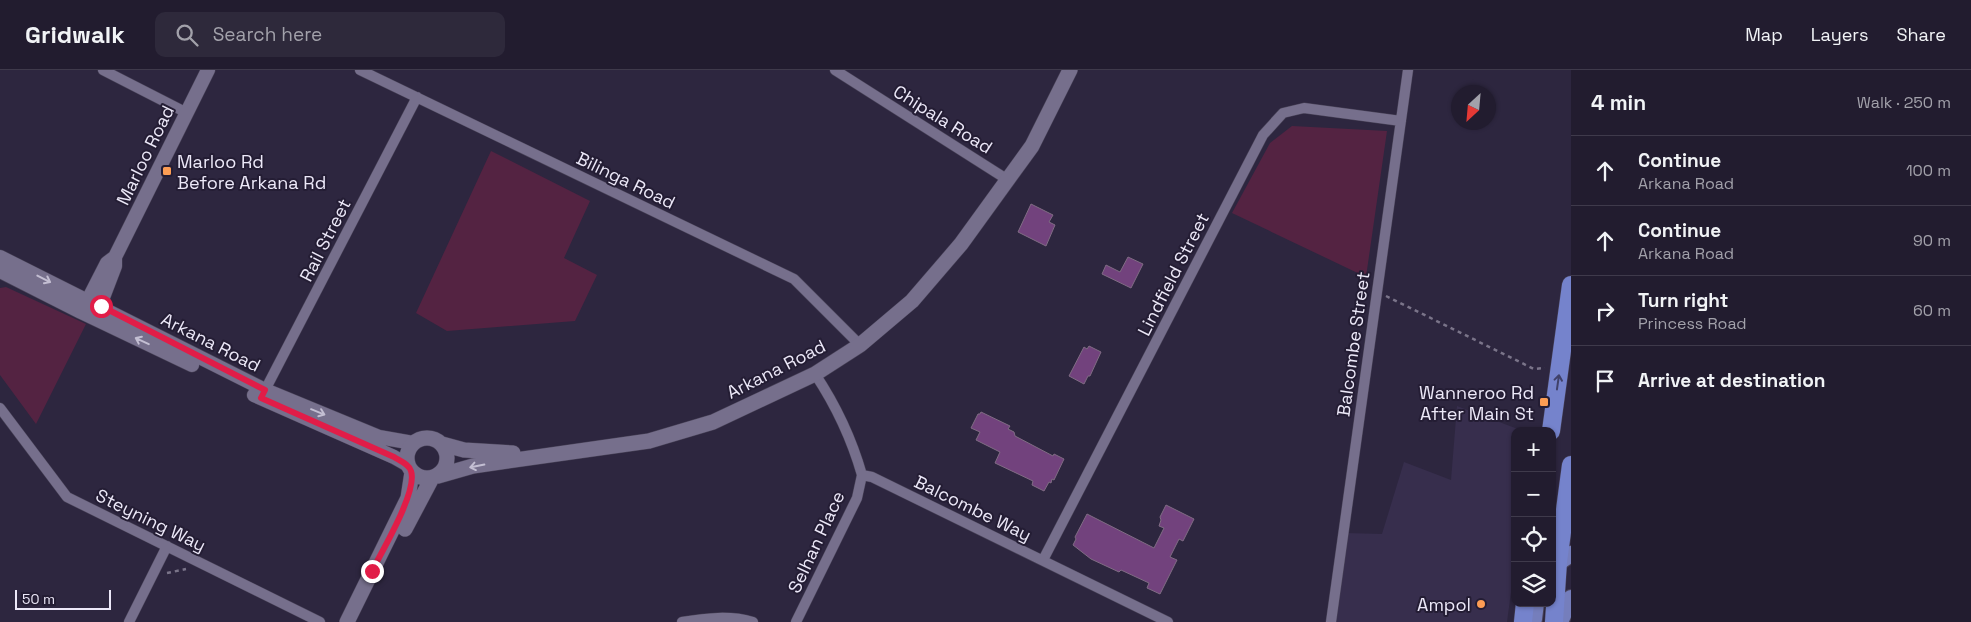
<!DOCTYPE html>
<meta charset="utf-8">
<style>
body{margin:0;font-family:"Space Grotesk",sans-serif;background:#2e293b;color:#f1f3f6}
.controls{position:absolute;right:15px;bottom:15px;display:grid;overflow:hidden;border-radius:10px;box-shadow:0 1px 4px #0004}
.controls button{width:45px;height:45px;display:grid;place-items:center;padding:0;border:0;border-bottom:1px solid #3f3a4b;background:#221c2f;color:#f1f3f6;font:25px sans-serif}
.compass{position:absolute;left:1451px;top:15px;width:45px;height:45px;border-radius:50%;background:#221c2f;box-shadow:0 1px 4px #0004;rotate:206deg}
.scale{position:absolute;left:15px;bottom:12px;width:96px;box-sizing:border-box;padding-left:5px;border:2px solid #ece8f8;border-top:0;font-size:14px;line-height:18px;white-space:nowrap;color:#ece8f8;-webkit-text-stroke:4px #241d34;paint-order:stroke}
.stop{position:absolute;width:15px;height:15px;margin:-11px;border:4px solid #e11d48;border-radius:50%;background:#fff}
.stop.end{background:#e11d48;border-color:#fff;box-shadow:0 1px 5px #0008}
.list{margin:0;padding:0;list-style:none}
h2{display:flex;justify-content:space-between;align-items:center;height:65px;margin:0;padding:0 20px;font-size:21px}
h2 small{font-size:16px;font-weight:400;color:#a2a1aa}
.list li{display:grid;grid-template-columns:32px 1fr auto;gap:15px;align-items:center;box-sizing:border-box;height:70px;padding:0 20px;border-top:1px solid #3f3a4b}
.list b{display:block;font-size:19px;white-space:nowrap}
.list p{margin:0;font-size:16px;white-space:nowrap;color:#a2a1aa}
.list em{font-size:16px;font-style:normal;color:#a2a1aa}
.icon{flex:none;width:28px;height:28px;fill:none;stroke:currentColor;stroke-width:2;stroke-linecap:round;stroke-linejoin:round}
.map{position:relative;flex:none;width:1571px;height:552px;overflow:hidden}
header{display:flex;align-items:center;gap:30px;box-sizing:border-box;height:70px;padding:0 25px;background:#221c2f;border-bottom:1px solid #3f3a4b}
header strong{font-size:24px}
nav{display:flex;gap:28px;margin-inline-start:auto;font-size:18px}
.search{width:350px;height:45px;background:#2e293b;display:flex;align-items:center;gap:12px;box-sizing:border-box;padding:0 18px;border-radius:10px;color:#a2a1aa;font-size:19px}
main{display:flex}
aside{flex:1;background:#221c2f}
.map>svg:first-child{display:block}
.built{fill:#372e4d}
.green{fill:#542342}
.building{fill:#72427d;stroke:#806c84}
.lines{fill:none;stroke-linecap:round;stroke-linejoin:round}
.minor-casing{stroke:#494358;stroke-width:11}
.tertiary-casing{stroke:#494358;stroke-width:15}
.secondary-casing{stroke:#494358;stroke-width:16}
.primary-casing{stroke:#494358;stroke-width:18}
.trunk-casing{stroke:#494358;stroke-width:19}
.path{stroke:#7a7489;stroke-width:2.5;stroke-dasharray:4 4;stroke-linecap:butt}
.minor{stroke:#766f8c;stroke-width:10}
.tertiary{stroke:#766f8c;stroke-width:14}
.secondary{stroke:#766f8c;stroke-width:15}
.primary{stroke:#757ebc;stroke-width:16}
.trunk{stroke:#7583cc;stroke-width:18}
.oneway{stroke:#c3bed2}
.oneway2{stroke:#404169}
.route{stroke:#e11d48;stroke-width:6}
.poi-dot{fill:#fd9d54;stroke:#241d34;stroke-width:2}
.labels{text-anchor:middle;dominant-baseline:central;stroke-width:4;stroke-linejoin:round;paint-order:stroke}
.street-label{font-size:18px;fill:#ece8f8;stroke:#241d34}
.poi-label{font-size:18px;fill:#ece8f8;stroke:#241d34;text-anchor:end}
</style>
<header>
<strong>Gridwalk</strong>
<div class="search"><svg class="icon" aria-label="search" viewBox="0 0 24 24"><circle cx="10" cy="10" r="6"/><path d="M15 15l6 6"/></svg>Search here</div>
<nav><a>Map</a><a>Layers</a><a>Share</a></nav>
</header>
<main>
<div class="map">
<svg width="1571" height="552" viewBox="0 0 1571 552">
<rect width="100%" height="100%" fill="#2d263f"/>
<path class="built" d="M 1457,336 L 1523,361 L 1515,361 L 1515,492 L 1507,552 L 1329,552 L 1345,463 L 1382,464 L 1404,392 L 1451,410 Z"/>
<path class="green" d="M 1292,56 L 1387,61 L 1366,207 L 1232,143 L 1270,73 Z
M 491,81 L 590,131 L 564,188 L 597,205 L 575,251 L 447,261 L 416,243 Z
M 6,217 L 86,254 L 36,354 L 0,305 L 0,218 Z"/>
<path class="building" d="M 1031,134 L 1053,145 L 1049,152 L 1055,155 L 1046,176 L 1018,162 Z
M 1128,187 L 1143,194 L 1131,218 L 1102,204 L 1106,195 L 1120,202 Z
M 1089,276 L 1101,282 L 1090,306 L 1088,306 L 1084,314 L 1069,306 L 1084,277 L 1087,279 Z
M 981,342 L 1010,356 L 1008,359 L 1014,362 L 1015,366 L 1053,386 L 1054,384 L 1064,389 L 1054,410 L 1052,409 L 1051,413 L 1049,412 L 1044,421 L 1032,415 L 1033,411 L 995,393 L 1000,382 L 976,370 L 980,362 L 971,358 L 978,344 L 980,344 Z
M 1166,435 L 1194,449 L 1183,471 L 1179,469 L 1170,487 L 1177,490 L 1160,524 L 1147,518 L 1149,513 L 1121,500 L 1119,502 L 1091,489 L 1073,475 L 1076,469 L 1075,467 L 1087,444 L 1154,478 L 1164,458 L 1159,456 L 1161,450 L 1160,447 Z"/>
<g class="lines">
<defs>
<path id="minor" d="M 103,0 L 187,43
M 360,0 L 794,209 L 860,275
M 835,0 L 1008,110
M 815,304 C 835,334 852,370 862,405 L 872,407 L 1168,552
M 262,326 L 417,27
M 0,338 L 67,427 L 320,552
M 1043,490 L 1263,65 L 1283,43 L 1304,38 L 1401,51
M 129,552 L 167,476
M 682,552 C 706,548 730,545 753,552
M 796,552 L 857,428 L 862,405
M 1331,552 L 1408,0"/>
<path id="tertiary" d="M 0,187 L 265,320 L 379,367 L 413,373
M 0,201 L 81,242 L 192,295
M 84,238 L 107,193 L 115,187 L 208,0
M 97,243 L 115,196 L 115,188
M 254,325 L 394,387 L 408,395"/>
<path id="secondary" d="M407 388a20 20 0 1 1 40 0a20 20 0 1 1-40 0Z
M 442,374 L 464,380 L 513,383
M 438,406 L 473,396 L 649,371 L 713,352 L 815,304 L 860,275 L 912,231 L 961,174 L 1032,76 L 1070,0
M 405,459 L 432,408
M 347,552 L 408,428 L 412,402"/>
<path id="primary" d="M 1552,497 L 1571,484
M 1532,552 L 1534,549 L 1536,533
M 1560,552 L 1571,528"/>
<path id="trunk" d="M 1551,361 L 1571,215
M 1523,552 L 1525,533
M 1554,552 L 1558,492 L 1571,395"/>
</defs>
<use href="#minor" class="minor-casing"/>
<use href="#tertiary" class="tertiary-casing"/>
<use href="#secondary" class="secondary-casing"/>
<use href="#primary" class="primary-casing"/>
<use href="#trunk" class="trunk-casing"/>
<path class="path" d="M 1386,226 L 1534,299 L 1545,298
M 167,503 L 186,499"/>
<use href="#minor" class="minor"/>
<use href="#tertiary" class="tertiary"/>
<use href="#secondary" class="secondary"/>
<use href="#primary" class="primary"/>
<use href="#trunk" class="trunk"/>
</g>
<defs><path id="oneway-shaft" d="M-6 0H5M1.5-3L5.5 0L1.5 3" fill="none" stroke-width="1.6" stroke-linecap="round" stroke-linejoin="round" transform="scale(1.25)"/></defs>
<g class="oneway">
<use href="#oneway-shaft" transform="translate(44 209) rotate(27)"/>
<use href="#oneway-shaft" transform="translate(142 271) rotate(-155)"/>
<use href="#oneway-shaft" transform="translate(318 342) rotate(22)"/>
<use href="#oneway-shaft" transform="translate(477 396) rotate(169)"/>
</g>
<use class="oneway2" href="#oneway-shaft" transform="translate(1558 312) rotate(-82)"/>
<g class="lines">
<path class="route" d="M 101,236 L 265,320 L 261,328 L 394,387 C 400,391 409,394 411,401 C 418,421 382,481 372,501"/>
</g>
<g class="poi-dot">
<rect x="162" y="96" width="10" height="10" rx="2.5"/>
<rect x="1539" y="327" width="10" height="10" rx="2.5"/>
<circle cx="1481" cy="534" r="5"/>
</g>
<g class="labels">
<g class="street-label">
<text transform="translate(943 49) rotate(32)">Chipala Road</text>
<text transform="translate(145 85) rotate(-64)">Marloo Road</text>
<text transform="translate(626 110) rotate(26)">Bilinga Road</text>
<text transform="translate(325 170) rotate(-63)">Rail Street</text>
<text transform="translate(1173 204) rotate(-63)">Lindfield Street</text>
<text transform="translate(211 272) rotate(27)">Arkana Road</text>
<text transform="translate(1353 274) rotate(-82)">Balcombe Street</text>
<text transform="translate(776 299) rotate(-27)">Arkana Road</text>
<text transform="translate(973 438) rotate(26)">Balcombe Way</text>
<text transform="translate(151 450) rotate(26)">Steyning Way</text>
<text transform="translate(816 472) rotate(-65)">Selhan Place</text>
</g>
<g class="poi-label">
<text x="177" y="91" text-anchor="start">Marloo Rd<tspan x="177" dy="21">Before Arkana Rd</tspan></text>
<text x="1534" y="322">Wanneroo Rd<tspan x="1534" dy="21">After Main St</tspan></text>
<text x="1471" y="534">Ampol</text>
</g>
</g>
</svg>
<div class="controls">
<button>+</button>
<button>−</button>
<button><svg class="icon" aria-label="locate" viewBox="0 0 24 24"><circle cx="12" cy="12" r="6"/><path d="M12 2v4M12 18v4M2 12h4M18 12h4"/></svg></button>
<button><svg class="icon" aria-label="layers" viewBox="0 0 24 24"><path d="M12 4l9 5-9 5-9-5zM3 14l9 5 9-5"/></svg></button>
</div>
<svg class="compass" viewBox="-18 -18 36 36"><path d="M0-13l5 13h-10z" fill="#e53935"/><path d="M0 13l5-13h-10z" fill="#a2a1aa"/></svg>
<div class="scale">50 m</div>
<div class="stop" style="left:101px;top:236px"></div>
<div class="stop end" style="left:372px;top:501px"></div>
</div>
<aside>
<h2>4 min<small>Walk · 250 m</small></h2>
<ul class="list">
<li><svg class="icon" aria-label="ahead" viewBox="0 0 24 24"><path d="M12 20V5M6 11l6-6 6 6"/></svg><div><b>Continue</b><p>Arkana Road</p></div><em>100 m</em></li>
<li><svg class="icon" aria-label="ahead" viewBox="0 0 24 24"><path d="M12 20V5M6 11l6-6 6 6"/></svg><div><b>Continue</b><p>Arkana Road</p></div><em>90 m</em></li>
<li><svg class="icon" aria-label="right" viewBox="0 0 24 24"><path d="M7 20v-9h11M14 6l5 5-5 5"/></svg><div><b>Turn right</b><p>Princess Road</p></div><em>60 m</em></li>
<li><svg class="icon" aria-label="arrive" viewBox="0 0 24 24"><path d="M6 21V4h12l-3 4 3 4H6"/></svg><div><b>Arrive at destination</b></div></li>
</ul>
</aside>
</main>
